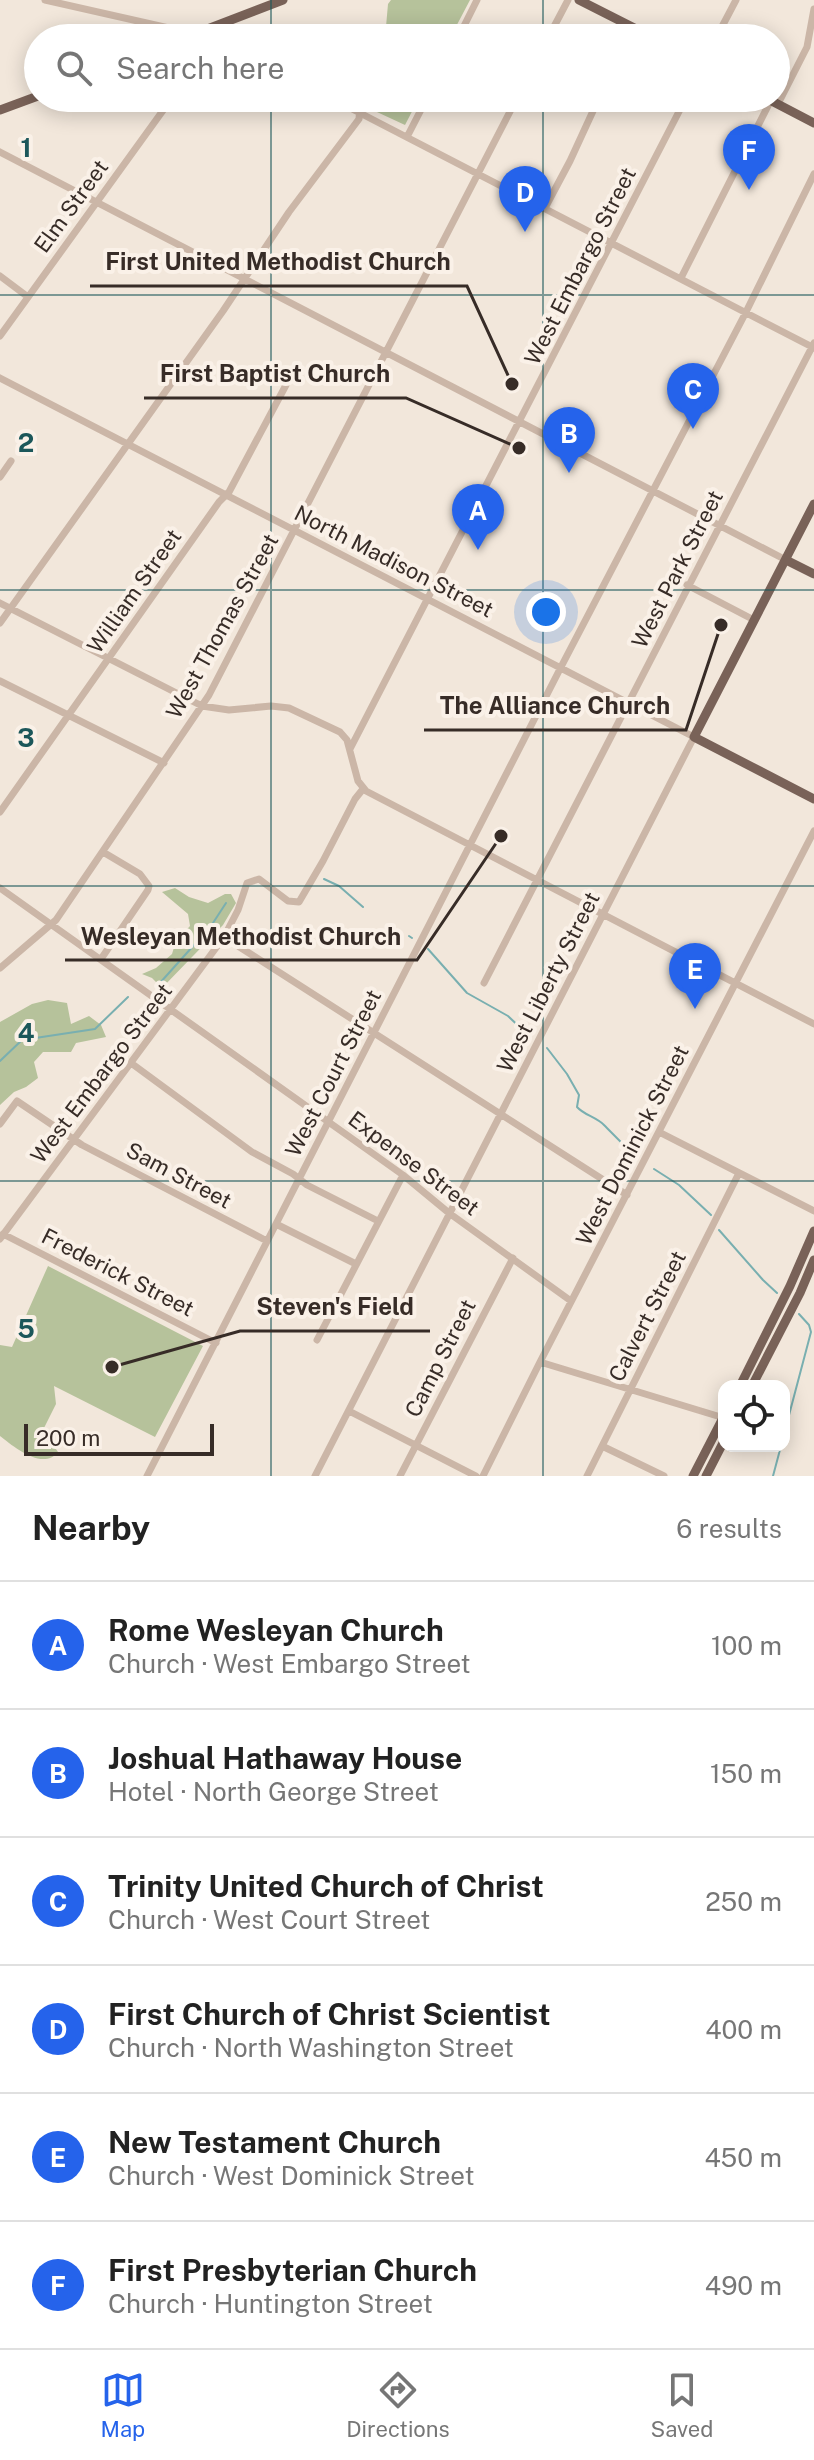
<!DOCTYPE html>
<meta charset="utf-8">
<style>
body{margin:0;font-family:"Public Sans",sans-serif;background:#f6f6f6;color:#222}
.controls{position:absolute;right:24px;bottom:24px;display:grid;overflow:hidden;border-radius:16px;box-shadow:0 4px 20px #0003}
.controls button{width:72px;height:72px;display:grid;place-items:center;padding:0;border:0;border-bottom:2px solid #e0e0e0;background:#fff;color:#222;font:40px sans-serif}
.scale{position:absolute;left:24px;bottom:20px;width:190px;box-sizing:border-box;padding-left:8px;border:4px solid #372c27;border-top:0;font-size:22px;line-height:28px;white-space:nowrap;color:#372c27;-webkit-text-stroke:6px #faf1e8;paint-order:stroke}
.you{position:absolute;left:546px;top:612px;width:28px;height:28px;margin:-20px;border:6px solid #fff;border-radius:50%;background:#1a73e8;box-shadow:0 0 0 12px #1a73e833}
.badge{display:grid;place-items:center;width:52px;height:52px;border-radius:50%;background:#2563eb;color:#fff;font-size:26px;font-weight:700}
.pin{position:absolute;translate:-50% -66px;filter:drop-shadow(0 2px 4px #0008)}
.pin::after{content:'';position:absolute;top:42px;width:28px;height:24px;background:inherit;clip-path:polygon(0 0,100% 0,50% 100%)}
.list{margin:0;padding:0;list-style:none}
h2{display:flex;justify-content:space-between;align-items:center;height:104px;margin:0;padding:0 32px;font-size:34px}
h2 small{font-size:26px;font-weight:400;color:#767676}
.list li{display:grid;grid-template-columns:52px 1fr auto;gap:24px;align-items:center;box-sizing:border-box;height:128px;padding:0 32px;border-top:2px solid #e0e0e0}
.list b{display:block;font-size:30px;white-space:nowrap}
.list p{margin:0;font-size:26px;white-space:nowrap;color:#767676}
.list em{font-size:26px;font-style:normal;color:#767676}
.icon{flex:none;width:44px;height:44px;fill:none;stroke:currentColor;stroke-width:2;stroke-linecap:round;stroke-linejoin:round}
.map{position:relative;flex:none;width:814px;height:1476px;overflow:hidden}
.search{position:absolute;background:#fff;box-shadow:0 4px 20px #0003;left:24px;right:24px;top:24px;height:88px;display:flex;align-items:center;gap:20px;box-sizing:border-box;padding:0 28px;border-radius:44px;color:#767676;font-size:30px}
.sheet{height:872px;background:#fff}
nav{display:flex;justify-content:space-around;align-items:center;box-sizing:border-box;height:112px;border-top:2px solid #e0e0e0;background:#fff;font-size:22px;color:#767676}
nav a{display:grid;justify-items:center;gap:4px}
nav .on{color:#2563eb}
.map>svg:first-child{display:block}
.green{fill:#b6c29b}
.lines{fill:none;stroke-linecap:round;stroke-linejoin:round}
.stream{stroke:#79afb0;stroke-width:2}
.minor{stroke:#cbb6a7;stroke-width:7}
.major{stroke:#796258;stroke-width:9}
.grid{fill:none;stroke:#1c575a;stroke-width:2;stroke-opacity:0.55}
.labels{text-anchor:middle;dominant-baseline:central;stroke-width:8;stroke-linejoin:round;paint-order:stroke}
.street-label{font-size:22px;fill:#372c27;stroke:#faf1e8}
.grid-label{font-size:26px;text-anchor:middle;font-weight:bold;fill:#1c575a;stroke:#faf1e8;stroke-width:8;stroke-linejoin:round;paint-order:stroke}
.leader{fill:none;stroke:#372c27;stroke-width:3}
.callout-dot{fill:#372c27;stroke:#faf1e8;stroke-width:3}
.callout-label{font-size:24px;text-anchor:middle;font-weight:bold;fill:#372c27;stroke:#faf1e8;stroke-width:8;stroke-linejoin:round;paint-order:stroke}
</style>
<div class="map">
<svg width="814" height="1476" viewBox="0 0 814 1476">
<rect width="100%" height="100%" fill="#f2e7db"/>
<path class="green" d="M 391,0 L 470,0 L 450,38 L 385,38 L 388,4 Z
M 368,98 L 419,98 L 405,125 L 364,106 Z
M 175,888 L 189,897 L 208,903 L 225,894 L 231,894 L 236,903 L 223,925 L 162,988 L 152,978 L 142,974 L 156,968 L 172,954 L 176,941 L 190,926 L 188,914 L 162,892 Z
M 48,1000 L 67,1003 L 71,1024 L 89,1016 L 101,1025 L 106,1037 L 76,1043 L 71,1052 L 43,1052 L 34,1062 L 38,1078 L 26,1087 L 14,1092 L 0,1105 L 0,1022 L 32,1004 Z
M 48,1266 L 203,1346 L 155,1437 L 54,1386 L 56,1404 L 43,1430 L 58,1452 C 43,1471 14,1447 0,1436 L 0,1345 L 12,1347 Z"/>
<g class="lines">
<path class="stream" d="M 324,879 L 339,886 L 363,907
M 409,936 L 412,938
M 428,949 L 467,993 L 508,1016 L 526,1033
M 159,984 L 211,926 L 226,903
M 547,1048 L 567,1074 L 579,1095 L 577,1107 C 584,1115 596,1117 604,1125 C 615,1136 625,1147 637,1157
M 0,1061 L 22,1040 L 95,1029 L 128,997
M 654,1169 L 679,1185 L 711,1215
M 719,1230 L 763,1280 L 777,1293
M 784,1434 L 811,1332 L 809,1325 L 799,1314
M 773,1476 L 781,1446"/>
<path class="minor" d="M 45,0 L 213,38
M 458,38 L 477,0
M 548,38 L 568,0
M 716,38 L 736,0
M 331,98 L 814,348
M 778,104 L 807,47 L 814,9
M 407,137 L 427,98
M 0,152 L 786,560
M 545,208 L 570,161 L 599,98
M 0,276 L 28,297
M 681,278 L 771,100
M 0,336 L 172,98
M 0,378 L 694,737 L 315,1476
M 0,477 L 11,461
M 687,585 L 754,620
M 0,603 L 202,706 L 229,710 L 271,706 L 289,708 L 340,732 L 347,740 L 358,781 L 366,791 L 814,1024
M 0,623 L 223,311 L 289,212 L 359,119 L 360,105 L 363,98
M 0,681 L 164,763
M 350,749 L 686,98
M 0,812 L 219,502 L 229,492 L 286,385
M 0,888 L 403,1175 L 449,1213 L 571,1301
M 224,937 L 627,1195
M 101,959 L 148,890 L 149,886 L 140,874 L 103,852
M 0,968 L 56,920 L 209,695 L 517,98
M 484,983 L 814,343
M 131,1063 L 252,1152 L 293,1174 L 307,1185 L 378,1221
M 0,1124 L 17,1101 L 82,1145 L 267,1241
M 659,1132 L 814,1211
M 276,1224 L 356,1264
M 3,1234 L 216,1343
M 0,1239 L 224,937 L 238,910 L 247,883 L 259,879 L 288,901 L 299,902 L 323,861 L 355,799 L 363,789
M 317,1340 L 403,1175
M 540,1362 L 724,1418
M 349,1411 L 476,1476
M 602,1446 L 664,1476
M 147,1476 L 561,667 L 745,314 L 814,174
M 400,1476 L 513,1258
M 483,1476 L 540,1362 L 814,831
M 587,1476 L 739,1173"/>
<path class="major" d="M 579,0 L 654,38
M 184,38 L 283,0
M 766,98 L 814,123
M 0,110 L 38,96
M 814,504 L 694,737 L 814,799
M 786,560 L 814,574
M 740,1386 L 790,1286 L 814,1231
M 752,1386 L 800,1293 L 814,1260
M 693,1476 L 724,1416
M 706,1476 L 724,1441"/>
</g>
<path class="grid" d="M 271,0 L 271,38M 543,0 L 543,38M 271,98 L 271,1476M 543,98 L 543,1476M 0,295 L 814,295M 0,590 L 814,590M 0,886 L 814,886M 0,1181 L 814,1181"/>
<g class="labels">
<g class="street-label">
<text transform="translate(71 206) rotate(-54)">Elm Street</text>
<text transform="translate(580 266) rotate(-63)">West Embargo Street</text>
<text transform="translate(394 561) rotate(27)">North Madison Street</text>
<text transform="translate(677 569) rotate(-63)">West Park Street</text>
<text transform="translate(134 591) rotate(-55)">William Street</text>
<text transform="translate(222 626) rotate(-61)">West Thomas Street</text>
<text transform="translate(548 982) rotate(-63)">West Liberty Street</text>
<text transform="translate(101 1073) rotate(-53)">West Embargo Street</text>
<text transform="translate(333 1073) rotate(-63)">West Court Street</text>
<text transform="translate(632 1145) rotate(-63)">West Dominick Street</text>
<text transform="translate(414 1163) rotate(37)">Expense Street</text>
<text transform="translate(179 1175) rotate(28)">Sam Street</text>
<text transform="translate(118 1272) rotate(27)">Frederick Street</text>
<text transform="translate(647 1316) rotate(-63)">Calvert Street</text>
<text transform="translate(440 1358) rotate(-63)">Camp Street</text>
</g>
</g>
<g class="grid-label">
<text x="26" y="157">1</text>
<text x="26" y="452">2</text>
<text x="26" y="747">3</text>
<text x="26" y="1042">4</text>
<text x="26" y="1338">5</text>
</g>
<path class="leader" d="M512 384L467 286H90M519 448L406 398H144M721 625L686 730H424M501 836L417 960H65M112 1367L240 1331H430"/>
<g class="callout-dot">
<circle cx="512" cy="384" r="8"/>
<circle cx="519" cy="448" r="8"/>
<circle cx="721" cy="625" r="8"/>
<circle cx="501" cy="836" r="8"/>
<circle cx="112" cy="1367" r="8"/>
</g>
<g class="callout-label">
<text x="278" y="270">First United Methodist Church</text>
<text x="275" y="382">First Baptist Church</text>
<text x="555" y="714">The Alliance Church</text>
<text x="241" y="945">Wesleyan Methodist Church</text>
<text x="335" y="1315">Steven's Field</text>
</g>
</svg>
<div class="controls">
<button><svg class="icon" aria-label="locate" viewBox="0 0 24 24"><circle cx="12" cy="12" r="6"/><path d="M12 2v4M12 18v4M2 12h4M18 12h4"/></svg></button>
</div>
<div class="scale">200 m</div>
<div class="you"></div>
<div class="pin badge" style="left:478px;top:550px">A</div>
<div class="pin badge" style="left:569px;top:473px">B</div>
<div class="pin badge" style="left:693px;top:429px">C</div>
<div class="pin badge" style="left:525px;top:232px">D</div>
<div class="pin badge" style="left:695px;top:1009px">E</div>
<div class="pin badge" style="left:749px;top:190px">F</div>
<div class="search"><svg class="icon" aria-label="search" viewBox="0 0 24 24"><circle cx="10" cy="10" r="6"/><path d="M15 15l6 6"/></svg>Search here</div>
</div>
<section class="sheet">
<h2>Nearby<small>6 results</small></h2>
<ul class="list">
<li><span class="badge">A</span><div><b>Rome Wesleyan Church</b><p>Church · West Embargo Street</p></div><em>100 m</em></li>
<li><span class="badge">B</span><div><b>Joshual Hathaway House</b><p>Hotel · North George Street</p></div><em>150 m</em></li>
<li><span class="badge">C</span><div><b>Trinity United Church of Christ</b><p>Church · West Court Street</p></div><em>250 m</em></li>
<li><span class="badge">D</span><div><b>First Church of Christ Scientist</b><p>Church · North Washington Street</p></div><em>400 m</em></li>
<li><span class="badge">E</span><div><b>New Testament Church</b><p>Church · West Dominick Street</p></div><em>450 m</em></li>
<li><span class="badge">F</span><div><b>First Presbyterian Church</b><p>Church · Huntington Street</p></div><em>490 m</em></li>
</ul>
</section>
<nav>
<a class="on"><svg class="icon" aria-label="map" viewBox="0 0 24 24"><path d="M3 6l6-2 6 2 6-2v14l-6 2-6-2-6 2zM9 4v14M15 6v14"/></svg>Map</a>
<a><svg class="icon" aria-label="directions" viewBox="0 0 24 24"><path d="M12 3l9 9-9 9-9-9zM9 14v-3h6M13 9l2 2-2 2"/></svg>Directions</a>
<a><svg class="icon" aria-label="saved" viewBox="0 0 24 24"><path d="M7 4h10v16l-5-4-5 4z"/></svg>Saved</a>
</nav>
